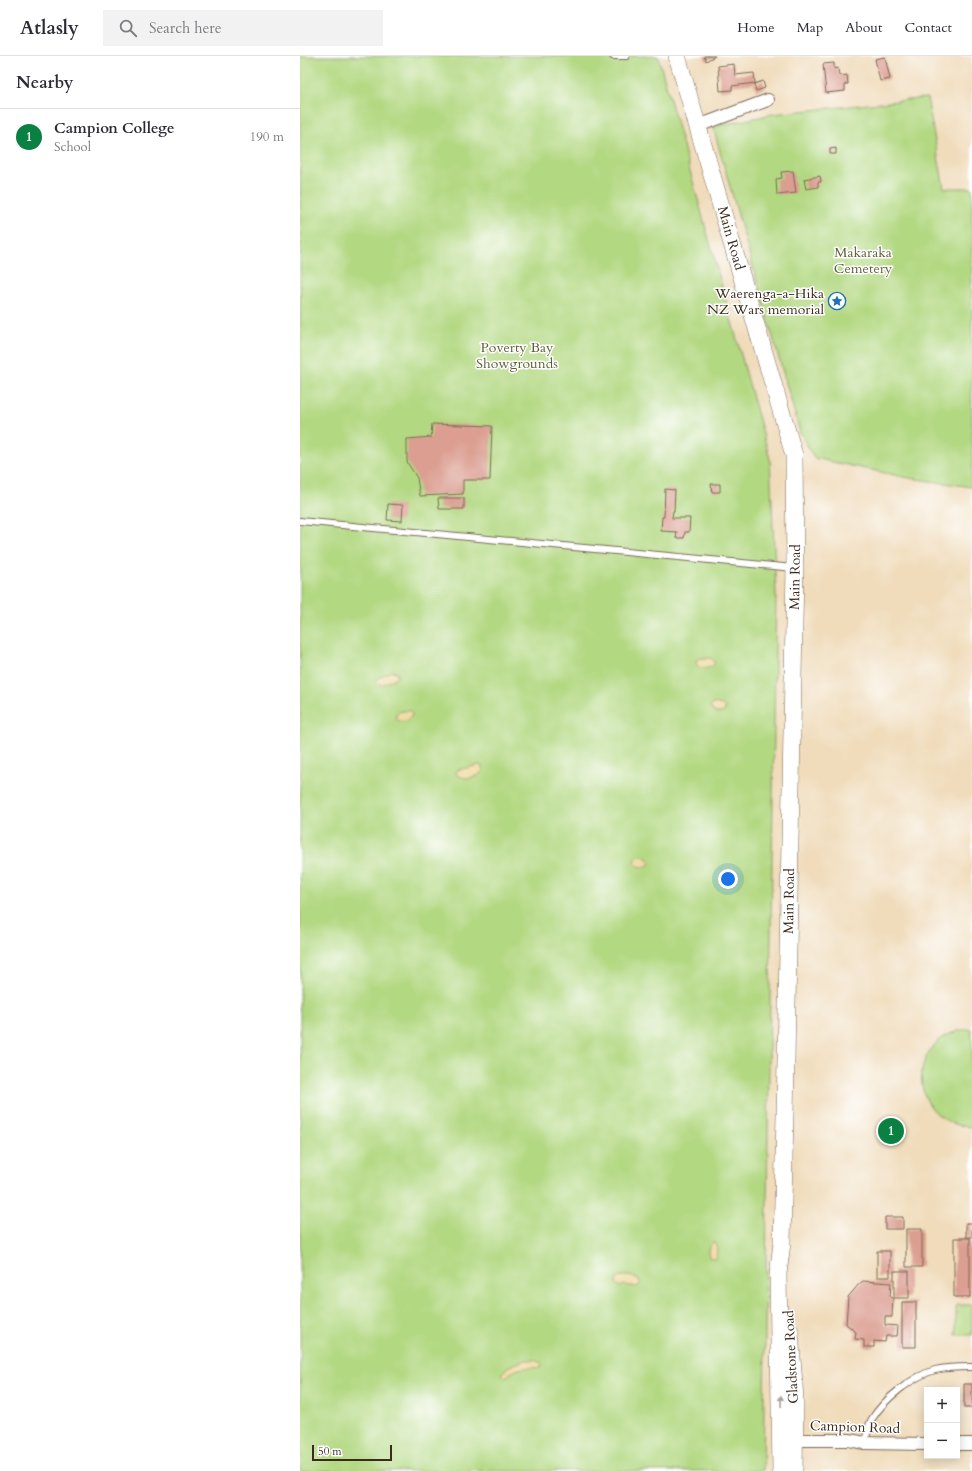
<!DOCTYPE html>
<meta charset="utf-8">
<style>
body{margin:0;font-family:Cardo,serif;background:#f2f2f3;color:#2b2b33}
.controls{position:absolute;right:12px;bottom:12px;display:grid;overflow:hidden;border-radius:0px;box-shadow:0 2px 10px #0003}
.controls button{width:36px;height:36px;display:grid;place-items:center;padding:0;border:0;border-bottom:1px solid #e1e1e2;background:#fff;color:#2b2b33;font:20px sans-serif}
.scale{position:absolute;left:12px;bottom:10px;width:80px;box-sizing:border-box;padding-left:4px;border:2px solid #3b2a1e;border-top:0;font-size:11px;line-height:14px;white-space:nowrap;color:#3b2a1e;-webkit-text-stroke:3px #fff;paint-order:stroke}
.you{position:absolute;left:428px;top:823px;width:14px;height:14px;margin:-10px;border:3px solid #fff;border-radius:50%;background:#1a73e8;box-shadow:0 0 0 6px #1a73e833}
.badge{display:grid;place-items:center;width:26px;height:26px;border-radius:50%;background:#0b8043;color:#fff;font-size:13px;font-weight:700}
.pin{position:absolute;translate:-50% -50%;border:2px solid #fff;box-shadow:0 1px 4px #0006}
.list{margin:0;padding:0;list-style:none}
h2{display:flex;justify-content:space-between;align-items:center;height:52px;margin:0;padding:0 16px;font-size:17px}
h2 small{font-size:13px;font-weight:400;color:#7c7c81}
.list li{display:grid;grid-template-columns:26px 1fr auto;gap:12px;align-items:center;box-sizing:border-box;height:56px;padding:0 16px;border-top:1px solid #e1e1e2}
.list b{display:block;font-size:15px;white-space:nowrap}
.list p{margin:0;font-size:13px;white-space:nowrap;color:#7c7c81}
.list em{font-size:13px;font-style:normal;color:#7c7c81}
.icon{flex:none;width:22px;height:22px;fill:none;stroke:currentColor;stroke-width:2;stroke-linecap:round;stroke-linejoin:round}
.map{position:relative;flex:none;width:672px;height:1415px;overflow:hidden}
header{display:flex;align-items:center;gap:24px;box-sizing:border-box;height:56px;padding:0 20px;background:#fff;border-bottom:1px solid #e1e1e2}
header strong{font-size:19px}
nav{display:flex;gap:22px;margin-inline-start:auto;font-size:14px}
.search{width:280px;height:36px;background:#f2f2f3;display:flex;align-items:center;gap:10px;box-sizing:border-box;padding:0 14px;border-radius:0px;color:#7c7c81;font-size:15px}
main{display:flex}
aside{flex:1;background:#fff}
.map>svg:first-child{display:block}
.green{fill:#b2d881;stroke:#768150}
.sand{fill:#eeda9e;stroke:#94825e}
.building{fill:#db9e91}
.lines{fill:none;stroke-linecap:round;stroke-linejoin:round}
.service-casing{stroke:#7a6855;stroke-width:8}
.minor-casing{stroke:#7a6855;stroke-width:14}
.secondary-casing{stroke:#7a6855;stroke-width:18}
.service{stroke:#fff;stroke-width:6}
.minor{stroke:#fff;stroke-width:12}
.secondary{stroke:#fff;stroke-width:17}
.oneway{fill:#a79f9a}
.labels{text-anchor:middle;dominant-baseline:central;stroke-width:3;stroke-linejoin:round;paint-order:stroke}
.street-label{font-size:14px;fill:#3b2a1e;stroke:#fff}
.park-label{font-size:14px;fill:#5f5e3c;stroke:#fff}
.poi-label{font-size:14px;fill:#3b2a1e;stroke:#fff;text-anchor:end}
</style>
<header>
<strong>Atlasly</strong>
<div class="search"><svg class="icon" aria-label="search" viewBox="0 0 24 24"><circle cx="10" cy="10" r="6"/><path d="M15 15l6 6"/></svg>Search here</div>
<nav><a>Home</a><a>Map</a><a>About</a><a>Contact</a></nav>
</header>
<main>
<aside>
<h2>Nearby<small></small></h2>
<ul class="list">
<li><span class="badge">1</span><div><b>Campion College</b><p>School</p></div><em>190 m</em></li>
</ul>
</aside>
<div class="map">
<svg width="672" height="1415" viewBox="0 0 672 1415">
<rect width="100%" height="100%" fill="#fff"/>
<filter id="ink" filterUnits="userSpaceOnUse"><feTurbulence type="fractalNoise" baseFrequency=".025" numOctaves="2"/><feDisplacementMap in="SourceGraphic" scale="8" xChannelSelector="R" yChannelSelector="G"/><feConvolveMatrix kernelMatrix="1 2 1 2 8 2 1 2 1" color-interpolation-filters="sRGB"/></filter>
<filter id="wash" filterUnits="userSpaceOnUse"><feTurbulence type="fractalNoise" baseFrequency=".012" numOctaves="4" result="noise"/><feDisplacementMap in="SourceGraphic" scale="16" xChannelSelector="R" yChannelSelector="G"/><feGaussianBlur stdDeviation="0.9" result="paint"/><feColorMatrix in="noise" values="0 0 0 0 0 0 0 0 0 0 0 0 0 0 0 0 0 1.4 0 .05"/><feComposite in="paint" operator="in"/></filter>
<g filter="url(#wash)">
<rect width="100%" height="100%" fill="#f0dcbb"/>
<path class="green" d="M 0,0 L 358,0 L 470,403 L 476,537 L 463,1415 L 0,1415 Z
M 627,42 L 644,132 L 672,132 L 672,431 L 609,422 L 514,402 L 500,376 L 413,71 L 473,58 Z
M 668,973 L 672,974 L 672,1071 L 671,1071 C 607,1067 604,981 668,973 Z
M 656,1249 L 672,1249 L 672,1279 L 656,1279 Z"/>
<path class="sand" d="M 400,602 L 411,602 L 415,607 C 410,614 400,614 396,608 L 396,604 Z
M 92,615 L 97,616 L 97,621 L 82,629 L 77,627 L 77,623 L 85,618 Z
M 412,648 C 416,647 422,648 425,651 L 425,655 C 419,659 412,657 410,649 Z
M 109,654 L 111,655 L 112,658 C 110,665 103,667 97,664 L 96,660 L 98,656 Z
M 179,709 L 181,709 L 183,714 C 179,723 164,724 157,719 L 156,716 L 158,714 Z
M 342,800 L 347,802 L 350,808 C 345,812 341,811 336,809 L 334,804 L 337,801 Z
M 414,1186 L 417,1191 L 416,1202 L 410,1202 C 407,1196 407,1189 414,1186 Z
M 323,1220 L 329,1220 L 339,1223 L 340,1228 L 338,1231 L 324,1229 L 320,1231 L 316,1227 L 317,1223 Z
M 226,1304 L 235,1304 L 241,1307 L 242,1311 L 240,1312 C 227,1311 216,1311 206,1321 L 203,1320 L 202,1317 L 209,1310 Z"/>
<g id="blocks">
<path class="building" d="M 404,0 L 415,0 L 406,5 Z
M 585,1 L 590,23 L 580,25 L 575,3 Z
M 534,7 L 534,13 L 538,12 L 539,20 L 547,19 L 548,28 L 545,28 L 545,35 L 526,37 L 523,8 Z
M 434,8 L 435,19 L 454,17 L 455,27 L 432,30 L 432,34 L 420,35 L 418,10 Z
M 463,25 L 465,32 L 456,35 L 454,28 Z
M 536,92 L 536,98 L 530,98 L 530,93 Z
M 493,115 L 496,137 L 477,139 L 476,123 L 482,122 L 481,116 Z
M 520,120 L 521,126 L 518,126 L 518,131 L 506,133 L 504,123 Z
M 132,368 L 192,370 L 190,424 L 163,424 L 163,438 L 120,440 L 117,422 L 107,406 L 107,383 L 131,381 Z
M 411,428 L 420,428 L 420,436 L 412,436 Z
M 365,433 L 375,434 L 374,455 L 373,455 L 372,462 L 390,462 L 389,476 L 385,476 L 384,482 L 376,482 L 377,476 L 361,475 L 362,461 L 364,461 Z
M 138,442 L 164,442 L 164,453 L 139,453 Z
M 88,448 L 103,449 L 102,465 L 87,464 Z
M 585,1161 L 603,1161 L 603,1173 L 585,1173 Z
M 666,1167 L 672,1167 L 672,1181 L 666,1181 Z
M 606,1173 L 622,1173 L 622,1211 L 606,1211 Z
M 654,1182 L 670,1182 L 670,1241 L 654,1241 Z
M 577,1195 L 590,1195 L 590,1221 L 577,1221 Z
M 594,1215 L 609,1215 L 609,1242 L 594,1242 Z
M 563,1225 L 591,1227 L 590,1241 L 593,1242 L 592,1261 L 585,1261 L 585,1269 L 598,1270 L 597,1280 L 586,1280 L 585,1286 L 574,1285 L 574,1291 L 564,1291 L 564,1284 L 555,1283 L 556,1276 L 546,1268 L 548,1241 L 559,1228 Z
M 602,1246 L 616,1246 L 616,1291 L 602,1291 Z
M 664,1328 L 672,1328 L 672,1352 L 664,1352 Z
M 629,1332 L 644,1332 L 644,1334 L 629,1334 Z"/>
</g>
</g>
<g filter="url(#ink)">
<use href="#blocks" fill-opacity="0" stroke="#7a6855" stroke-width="1"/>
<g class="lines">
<defs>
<path id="service" d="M 313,0 L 326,0
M 0,465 L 494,512
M 565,1387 C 567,1379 568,1369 572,1363 C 584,1343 613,1320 635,1314 C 647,1311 660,1311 672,1311"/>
<path id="minor" d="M 398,70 L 468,44
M 486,1384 L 549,1384 L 565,1387 L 627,1388
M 657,1388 L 672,1388"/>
<path id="secondary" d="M 377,0 L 494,399 L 495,512 L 485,1059 L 482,1187 L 478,1218 L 481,1415
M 490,1275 L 495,1343 L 494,1415"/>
</defs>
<use href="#service" class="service-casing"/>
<use href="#minor" class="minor-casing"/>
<use href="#secondary" class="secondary-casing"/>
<use href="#service" class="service"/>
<use href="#minor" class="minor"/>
<use href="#secondary" class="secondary"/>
</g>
<defs><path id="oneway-solid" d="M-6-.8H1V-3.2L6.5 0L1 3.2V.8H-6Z"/></defs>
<use class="oneway" href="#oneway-solid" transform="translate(481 1345) rotate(-91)"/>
</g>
<defs>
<symbol id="sight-ring" viewBox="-11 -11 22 22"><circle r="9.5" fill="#fff" stroke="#1f6fb2" stroke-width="1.5"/><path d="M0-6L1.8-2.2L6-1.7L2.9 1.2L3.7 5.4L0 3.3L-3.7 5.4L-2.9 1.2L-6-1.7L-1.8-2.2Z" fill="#1f6fb2"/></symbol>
</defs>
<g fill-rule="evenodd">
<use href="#sight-ring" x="527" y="235" width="20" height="20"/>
</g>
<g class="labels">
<g class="street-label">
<text transform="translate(431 182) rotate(74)">Main Road</text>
<text transform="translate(495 521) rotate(-89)">Main Road</text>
<text transform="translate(489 845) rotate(-89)">Main Road</text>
<text transform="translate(491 1301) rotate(-93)">Gladstone Road</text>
<text transform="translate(555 1371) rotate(2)">Campion Road</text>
</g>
<g class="park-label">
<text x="563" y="196">Makaraka<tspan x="563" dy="16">Cemetery</tspan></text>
<text x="217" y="291">Poverty Bay<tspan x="217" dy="16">Showgrounds</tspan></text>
</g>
<g class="poi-label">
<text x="524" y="237">Waerenga-a-Hika<tspan x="524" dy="16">NZ Wars memorial</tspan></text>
</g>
</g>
</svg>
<div class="controls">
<button>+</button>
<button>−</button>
</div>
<div class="scale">50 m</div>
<div class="you"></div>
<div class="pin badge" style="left:591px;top:1075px">1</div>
</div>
</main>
